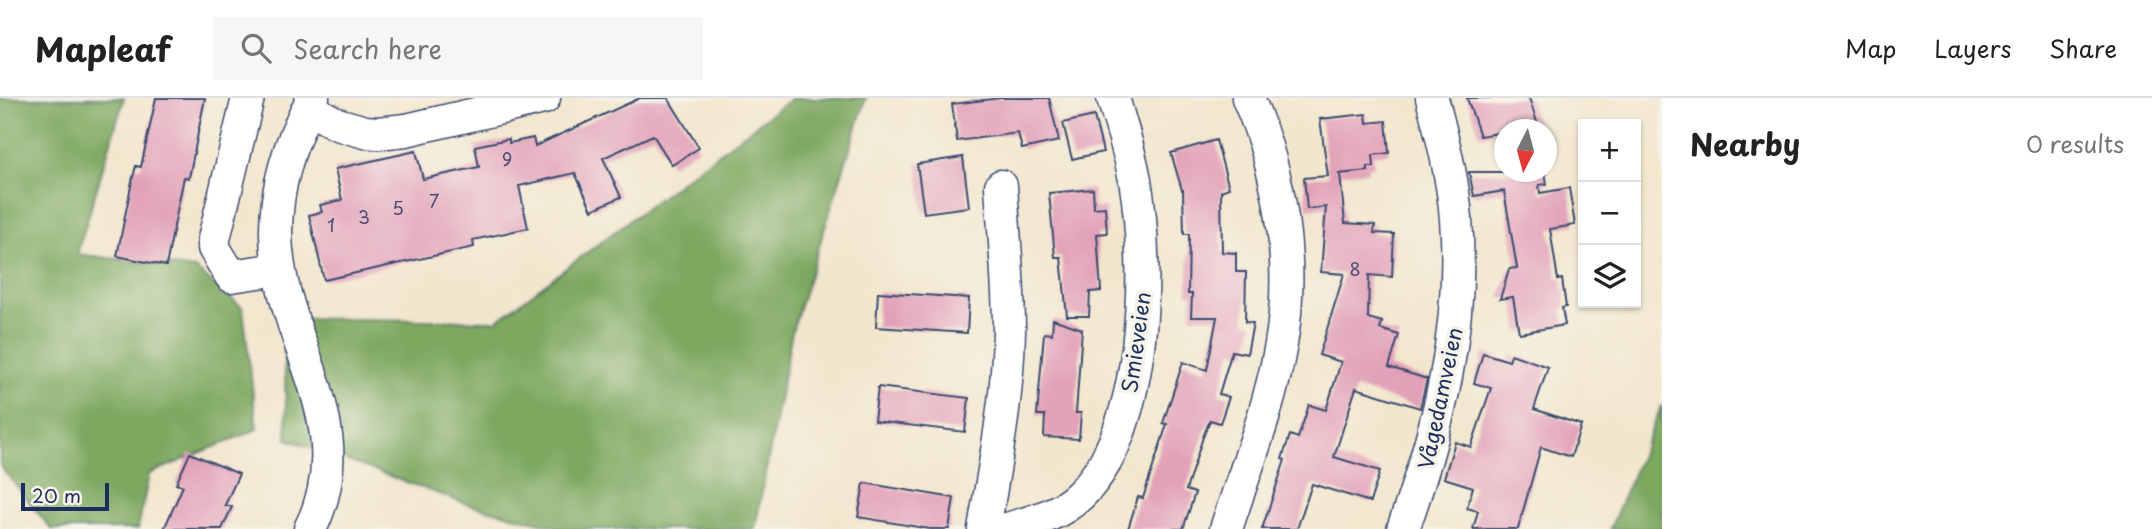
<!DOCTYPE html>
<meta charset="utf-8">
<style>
body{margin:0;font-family:"Playpen Sans",sans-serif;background:#f6f6f6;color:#222}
.controls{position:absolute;right:21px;top:21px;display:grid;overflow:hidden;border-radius:0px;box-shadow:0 2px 5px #0004}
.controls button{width:63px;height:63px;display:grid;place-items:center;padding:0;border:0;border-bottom:2px solid #e0e0e0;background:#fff;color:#222;font:35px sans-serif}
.compass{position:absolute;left:1494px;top:21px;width:63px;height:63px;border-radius:50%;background:#fff;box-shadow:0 2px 5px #0004;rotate:186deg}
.scale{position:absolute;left:21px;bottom:18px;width:88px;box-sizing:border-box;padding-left:7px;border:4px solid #1b2f5e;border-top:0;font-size:19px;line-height:24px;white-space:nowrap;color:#1b2f5e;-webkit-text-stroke:5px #f7f3e8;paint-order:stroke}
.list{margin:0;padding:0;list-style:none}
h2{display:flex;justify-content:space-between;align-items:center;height:91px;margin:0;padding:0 28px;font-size:30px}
h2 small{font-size:23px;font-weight:400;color:#767676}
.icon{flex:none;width:38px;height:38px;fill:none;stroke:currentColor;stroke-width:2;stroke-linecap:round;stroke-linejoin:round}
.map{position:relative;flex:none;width:1662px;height:431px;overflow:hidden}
header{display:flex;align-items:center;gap:42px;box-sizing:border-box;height:98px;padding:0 35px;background:#fff;border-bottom:2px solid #e0e0e0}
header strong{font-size:33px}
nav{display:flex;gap:38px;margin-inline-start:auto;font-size:24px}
.search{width:490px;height:63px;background:#f6f6f6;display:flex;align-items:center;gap:18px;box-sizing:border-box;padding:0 24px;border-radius:0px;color:#767676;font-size:26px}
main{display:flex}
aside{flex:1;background:#fff}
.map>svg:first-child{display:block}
.forest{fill:#7da860;stroke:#4c6c5f;stroke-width:2}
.building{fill:#e2a1b9}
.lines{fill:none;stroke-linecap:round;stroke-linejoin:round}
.minor-casing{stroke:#3b4a6f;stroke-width:35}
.minor{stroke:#fff;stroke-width:32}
.labels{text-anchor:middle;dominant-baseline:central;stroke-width:7;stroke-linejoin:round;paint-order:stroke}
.number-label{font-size:18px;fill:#4d4c75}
.street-label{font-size:21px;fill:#1b2f5e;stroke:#f7f3e8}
</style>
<header>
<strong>Mapleaf</strong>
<div class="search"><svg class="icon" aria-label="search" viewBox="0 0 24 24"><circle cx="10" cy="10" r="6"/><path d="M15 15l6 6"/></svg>Search here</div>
<nav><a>Map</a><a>Layers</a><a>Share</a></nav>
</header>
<main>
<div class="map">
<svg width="1662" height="431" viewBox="0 0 1662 431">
<rect width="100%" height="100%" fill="#f7f3e8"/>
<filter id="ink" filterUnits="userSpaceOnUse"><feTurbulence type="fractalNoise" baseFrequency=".0143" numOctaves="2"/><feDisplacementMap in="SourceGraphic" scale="14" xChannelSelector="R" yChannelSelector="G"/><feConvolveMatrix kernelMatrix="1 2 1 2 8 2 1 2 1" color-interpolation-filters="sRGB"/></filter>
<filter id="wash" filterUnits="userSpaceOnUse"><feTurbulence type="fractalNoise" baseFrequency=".00686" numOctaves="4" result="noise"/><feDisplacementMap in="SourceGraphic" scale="28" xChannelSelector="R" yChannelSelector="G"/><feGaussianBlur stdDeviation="1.57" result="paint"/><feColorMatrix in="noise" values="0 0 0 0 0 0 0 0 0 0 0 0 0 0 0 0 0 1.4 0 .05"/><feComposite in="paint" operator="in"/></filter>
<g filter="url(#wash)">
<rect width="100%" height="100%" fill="#f2e6cd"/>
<path class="forest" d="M 0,0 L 124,0 L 77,156 L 195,171 L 243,210 L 257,331 L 149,376 L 138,431 L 51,431 L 0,368 Z
M 792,0 L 866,0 L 792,233 L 755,431 L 564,431 L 467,406 L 287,341 L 283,220 L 496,223 Z
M 1662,307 L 1662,431 L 1610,431 Z"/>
<g id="blocks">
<path class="building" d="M 156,0 L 205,0 L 189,80 L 184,79 L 166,168 L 117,158 L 132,83 L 136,68 L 141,69 Z
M 640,0 L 668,0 L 699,50 L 672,67 L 653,37 L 603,60 L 621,99 L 592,112 L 575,75 L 519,88 L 528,130 L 473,142 L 474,149 L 324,182 L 309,117 L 322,114 L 320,107 L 342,102 L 335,71 L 416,53 L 423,81 L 479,69 L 475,48 L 509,41 L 509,45 L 533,40 L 535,48 Z
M 1001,0 L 1049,0 L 1059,43 L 1022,51 L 1018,35 L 957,43 L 952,6 Z
M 1467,0 L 1529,0 L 1538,27 L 1504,32 L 1504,34 L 1480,38 Z
M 1366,16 L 1367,25 L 1386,23 L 1389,55 L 1373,57 L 1374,69 L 1368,69 L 1368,73 L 1338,76 L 1340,76 L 1345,125 L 1375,127 L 1374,135 L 1394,136 L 1392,179 L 1369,177 L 1368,220 L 1382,224 L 1380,231 L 1399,237 L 1389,269 L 1427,281 L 1420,310 L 1356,290 L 1334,359 L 1380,373 L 1370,404 L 1312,386 L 1297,431 L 1262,431 L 1285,362 L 1282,361 L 1290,337 L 1298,340 L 1309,307 L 1326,312 L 1341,264 L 1319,257 L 1344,176 L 1321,174 L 1326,109 L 1307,111 L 1304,80 L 1328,78 L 1320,21 Z
M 1094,18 L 1103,54 L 1072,61 L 1063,25 Z
M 1216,42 L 1229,90 L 1221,93 L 1222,154 L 1236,155 L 1236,174 L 1246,174 L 1245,224 L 1253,225 L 1247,256 L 1232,253 L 1219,296 L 1229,299 L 1220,325 L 1210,322 L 1203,339 L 1186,392 L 1195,395 L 1183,431 L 1128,431 L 1138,399 L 1143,400 L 1167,326 L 1163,325 L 1183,264 L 1207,272 L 1217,219 L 1191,219 L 1192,196 L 1188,196 L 1189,136 L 1184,136 L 1183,92 L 1182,92 L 1171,55 Z
M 963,59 L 969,109 L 924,115 L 917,66 Z
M 1469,74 L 1545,74 L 1547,86 L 1539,87 L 1540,95 L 1569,90 L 1575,127 L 1550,131 L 1558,182 L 1562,181 L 1566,209 L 1562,210 L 1565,227 L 1519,235 L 1513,199 L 1500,201 L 1509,171 L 1517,170 L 1504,93 L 1474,98 Z
M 1093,91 L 1094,110 L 1105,109 L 1107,135 L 1097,136 L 1101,193 L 1090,194 L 1089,218 L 1067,218 L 1061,159 L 1055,159 L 1049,95 Z
M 878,194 L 969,200 L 967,235 L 876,229 Z
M 1053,221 L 1082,231 L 1076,315 L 1081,315 L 1079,341 L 1044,339 L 1045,317 L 1037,317 L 1044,235 L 1052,236 Z
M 1483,255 L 1509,263 L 1511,256 L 1548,269 L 1534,311 L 1581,327 L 1571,359 L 1541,349 L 1518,431 L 1473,431 L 1478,413 L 1467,410 L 1473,389 L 1444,380 L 1455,344 L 1471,349 L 1491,290 L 1474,285 Z
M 878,289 L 969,300 L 965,334 L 874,323 Z
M 190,355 L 239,376 L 225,407 L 232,409 L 222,431 L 164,431 L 183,388 L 176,386 Z
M 864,385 L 954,400 L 949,431 L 930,431 L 858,419 Z"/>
</g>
</g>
<g filter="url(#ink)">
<use href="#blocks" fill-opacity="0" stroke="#3b4a6f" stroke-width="2"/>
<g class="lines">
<defs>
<path id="minor" d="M 248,0 L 214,141 L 214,150 L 231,178 L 279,171
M 308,10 L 337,26 L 365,34 L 378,35 L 406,32 L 544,0
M 310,431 C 357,338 296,263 280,174 C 268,113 284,54 313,0
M 984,431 C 995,366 1008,299 1009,233 C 1009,185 1004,136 1001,88
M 1007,431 C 1033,423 1059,417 1079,398 C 1147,335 1150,168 1135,82 C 1130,54 1121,27 1113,0
M 1226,431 C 1246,370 1270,310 1281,246 C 1295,165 1281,75 1248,0
M 1403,431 C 1439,330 1464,229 1456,121 C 1453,80 1442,39 1432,0"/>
</defs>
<use href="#minor" class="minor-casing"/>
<use href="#minor" class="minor"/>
</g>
</g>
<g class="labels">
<g class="number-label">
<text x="507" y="60">9</text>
<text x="434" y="102">7</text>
<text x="398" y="109">5</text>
<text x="364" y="118">3</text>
<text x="331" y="126">1</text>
<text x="1355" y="170">8</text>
</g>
<g class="street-label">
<text transform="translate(1135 244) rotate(-82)">Smieveien</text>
<text transform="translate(1439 300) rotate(-78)">Vågedamveien</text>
</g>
</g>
</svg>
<div class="controls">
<button>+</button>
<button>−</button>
<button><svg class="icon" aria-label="layers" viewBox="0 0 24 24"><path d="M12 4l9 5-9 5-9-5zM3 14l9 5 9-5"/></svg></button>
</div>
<svg class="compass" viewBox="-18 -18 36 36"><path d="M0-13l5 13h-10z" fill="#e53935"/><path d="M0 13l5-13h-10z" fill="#767676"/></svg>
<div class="scale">20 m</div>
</div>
<aside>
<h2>Nearby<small>0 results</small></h2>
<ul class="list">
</ul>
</aside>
</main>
